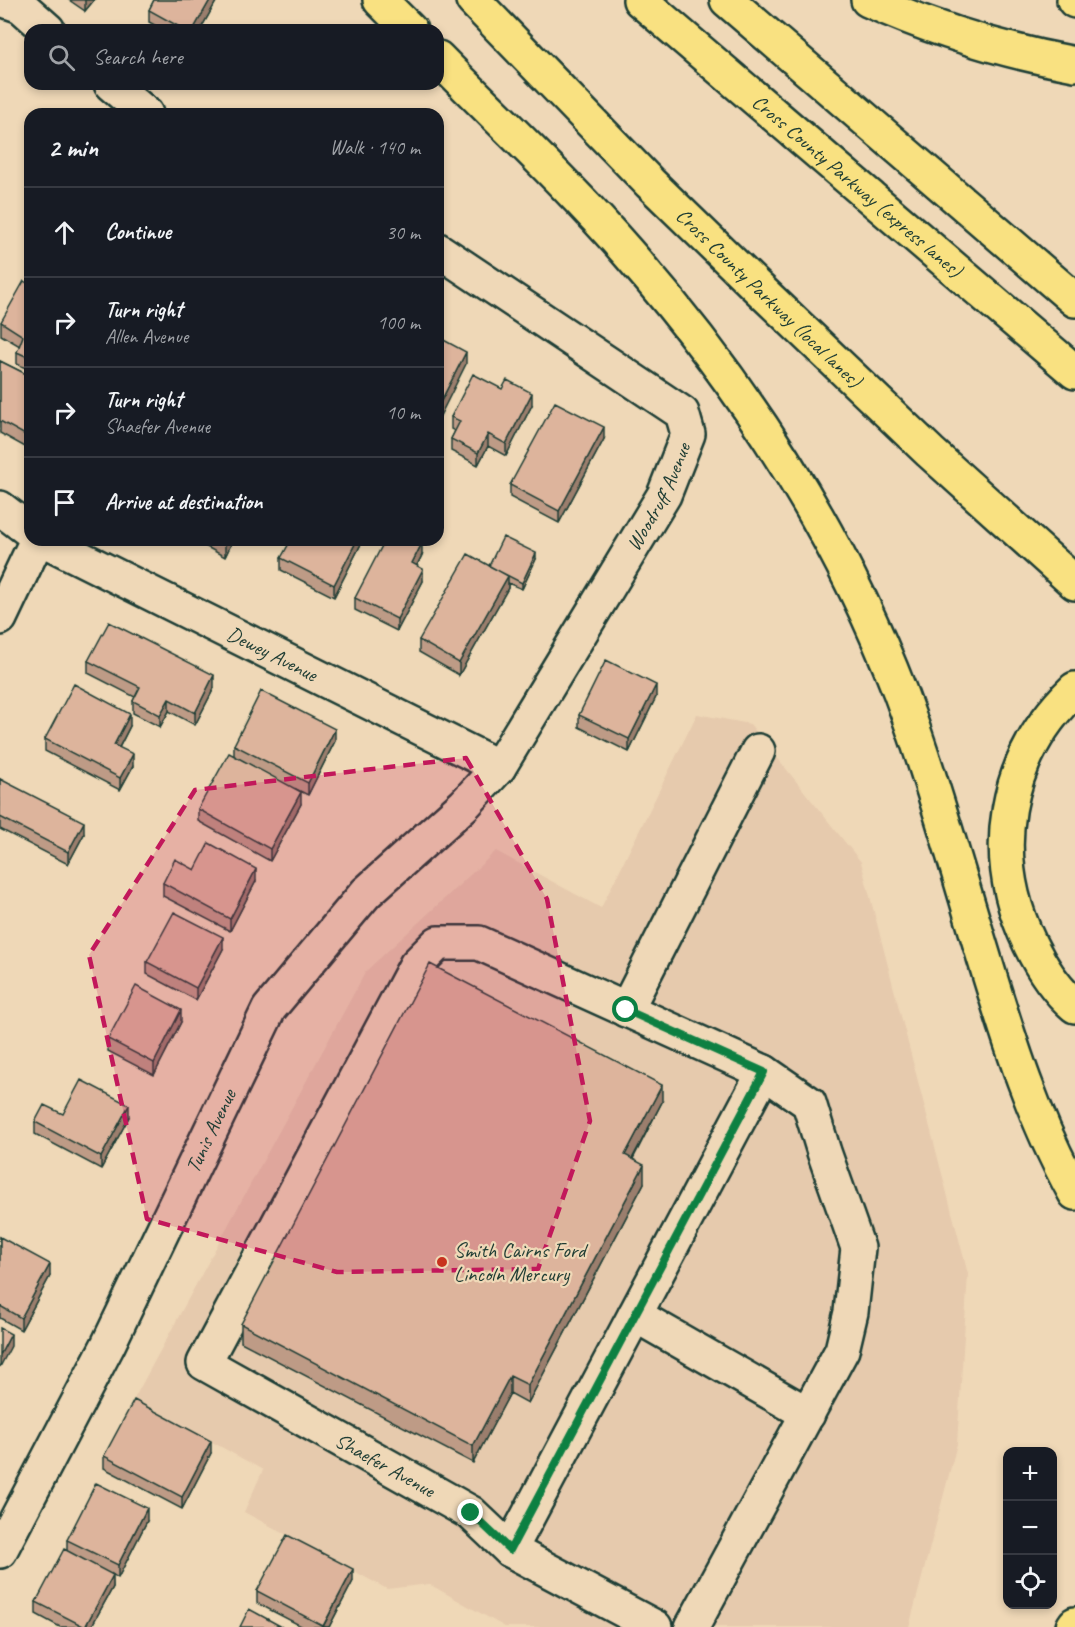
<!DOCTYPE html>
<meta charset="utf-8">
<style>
body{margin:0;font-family:Caveat,sans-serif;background:#242831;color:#f1f3f6}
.controls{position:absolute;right:18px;bottom:18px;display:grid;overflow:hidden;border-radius:12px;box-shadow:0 3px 9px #0003}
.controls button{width:54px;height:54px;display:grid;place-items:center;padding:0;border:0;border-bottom:2px solid #363941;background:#171b24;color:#f1f3f6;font:30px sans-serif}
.stop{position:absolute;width:18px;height:18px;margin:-14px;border:4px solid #0b8043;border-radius:50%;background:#fff}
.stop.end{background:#0b8043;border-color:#fff;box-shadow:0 2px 6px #0008}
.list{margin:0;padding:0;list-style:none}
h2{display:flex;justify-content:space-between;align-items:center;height:78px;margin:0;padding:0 24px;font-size:26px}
h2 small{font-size:20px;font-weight:400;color:#9ea1a6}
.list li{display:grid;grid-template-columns:39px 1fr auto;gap:18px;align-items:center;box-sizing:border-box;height:90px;padding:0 24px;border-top:2px solid #363941}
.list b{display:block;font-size:22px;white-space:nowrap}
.list p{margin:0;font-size:20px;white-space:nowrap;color:#9ea1a6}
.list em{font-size:20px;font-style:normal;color:#9ea1a6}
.icon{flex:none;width:33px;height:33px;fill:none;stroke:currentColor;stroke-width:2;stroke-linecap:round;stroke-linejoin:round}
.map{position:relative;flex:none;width:1075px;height:1627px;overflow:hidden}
.search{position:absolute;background:#171b24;box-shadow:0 3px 9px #0003;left:24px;top:24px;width:420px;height:66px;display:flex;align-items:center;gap:15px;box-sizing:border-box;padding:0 21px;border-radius:18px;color:#9ea1a6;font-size:22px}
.panel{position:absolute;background:#171b24;box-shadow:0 3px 9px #0003;left:24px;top:108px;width:420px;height:438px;border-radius:18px}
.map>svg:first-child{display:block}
.built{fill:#e6caad}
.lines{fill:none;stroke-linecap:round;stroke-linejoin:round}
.minor-casing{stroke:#1f3d34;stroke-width:38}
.major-casing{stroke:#1f3d34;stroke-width:38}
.highway-casing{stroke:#1f3d34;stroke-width:38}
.minor{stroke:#efd8b7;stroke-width:33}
.major{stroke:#f9e181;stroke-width:33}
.highway{stroke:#f9e181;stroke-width:33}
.wall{fill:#be9b86;stroke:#1f3d34;stroke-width:1.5}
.shaded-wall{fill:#9b7e6d;stroke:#1f3d34;stroke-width:1.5}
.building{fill:#ddb49c;stroke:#1f3d34;stroke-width:1.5}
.route{stroke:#0b8043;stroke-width:8}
.marked{fill:#c2185b;fill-opacity:0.2;stroke:#c2185b;stroke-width:4.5;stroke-dasharray:12 8;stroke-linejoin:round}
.poi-dot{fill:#c8321e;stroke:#efd8b7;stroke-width:2}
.labels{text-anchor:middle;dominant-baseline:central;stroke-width:4.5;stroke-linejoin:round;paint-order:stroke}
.street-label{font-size:21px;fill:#1f3d34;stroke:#efd8b7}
.poi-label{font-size:21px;fill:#1f3d34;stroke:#efd8b7;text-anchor:start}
</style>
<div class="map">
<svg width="1075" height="1627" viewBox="0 0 1075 1627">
<rect width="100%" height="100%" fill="#efd8b7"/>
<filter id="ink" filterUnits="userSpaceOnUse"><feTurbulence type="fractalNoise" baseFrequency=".0167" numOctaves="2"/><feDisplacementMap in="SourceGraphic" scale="12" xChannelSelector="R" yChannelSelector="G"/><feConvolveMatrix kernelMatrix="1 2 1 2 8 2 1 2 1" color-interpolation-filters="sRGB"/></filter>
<g filter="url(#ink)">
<path class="built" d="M 697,714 L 750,724 L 861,862 L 968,1274 L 957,1444 L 909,1627 L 505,1627 L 429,1584 L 387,1589 L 244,1512 L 263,1470 L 134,1399 L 366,971 L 496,851 L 601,908 Z"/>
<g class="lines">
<defs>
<g id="minor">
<path d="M 4,0 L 21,6 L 48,30"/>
<path d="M 111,84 L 146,114"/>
<path d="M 0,508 L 30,531"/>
<path id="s1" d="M 44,540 L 499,767"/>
<path d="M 0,618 L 37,540"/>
<path d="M 626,1010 L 758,751"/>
<path d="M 635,1315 L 808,1414"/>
<path d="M 510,1550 L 764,1072"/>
<path id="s2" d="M 0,1551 L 108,1345 L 269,1009 L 366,893 L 464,805 L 499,767 L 664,495 L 688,434 L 682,413 L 438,250"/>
<path d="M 655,1627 L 510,1550 L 471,1513 L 204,1363 L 416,965 L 438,943 L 479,943 L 764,1072 L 809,1103 L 824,1152 L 858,1248 L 851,1312 L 842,1350 L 692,1627"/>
</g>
<path id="major" d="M 1073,1627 L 1075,1624"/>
<g id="highway">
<path d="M 380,0 L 410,30"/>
<path id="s3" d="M 473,0 L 650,183 L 755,285 L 930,452 L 1075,583"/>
<path id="s4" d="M 640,0 L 1075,372"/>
<path d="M 727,0 L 1075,300"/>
<path d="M 868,0 C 935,30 1003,51 1075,64"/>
<path d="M 1074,0 L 1075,1"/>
<path d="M 438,58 C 502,123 569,185 628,253 C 743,384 837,529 900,692 C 933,781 958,873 986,964 C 1010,1043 1034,1120 1075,1193"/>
<path d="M 1075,689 C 1003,758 987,855 1030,944 C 1041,967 1055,989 1075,1006"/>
</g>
</defs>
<use href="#minor" class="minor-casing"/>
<use href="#major" class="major-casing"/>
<use href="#highway" class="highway-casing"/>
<use href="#minor" class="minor"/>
<use href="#major" class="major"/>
<use href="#highway" class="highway"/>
</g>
<path class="wall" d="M 69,0 L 94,0 L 85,11 Z
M 154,0 L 217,0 L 200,30 L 164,30 L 149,22 L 149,10 Z
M 30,285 L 30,370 L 17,364 L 17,352 L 20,346 L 1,335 L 1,322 Z
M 0,361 L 30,376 L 27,448 L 0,433 Z
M 532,405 L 506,456 L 488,446 L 478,465 L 451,451 L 451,439 L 455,431 L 451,429 L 451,417 Z
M 604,439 L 559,523 L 510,497 L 510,485 Z
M 194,540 L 233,540 L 225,557 Z
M 363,540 L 334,597 L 281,570 L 281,558 Z
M 422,555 L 417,566 L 423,581 L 397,631 L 355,610 L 355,598 Z
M 536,559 L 522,589 L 508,583 L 508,588 L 459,675 L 419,652 L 419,640 L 489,566 Z
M 88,661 L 214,688 L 195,725 L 169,711 L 160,727 L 133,713 L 133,701 L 135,697 L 88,673 Z
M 656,697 L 629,752 L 579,727 L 579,715 Z
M 130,726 L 119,748 L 133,766 L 120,790 L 45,751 L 45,739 Z
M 335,741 L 308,795 L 296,789 L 301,804 L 270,861 L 198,821 L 198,809 L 234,755 L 234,745 Z
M 0,779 L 84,834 L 68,864 L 0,829 Z
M 195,870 L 256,881 L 230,931 L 163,896 L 163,883 Z
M 223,949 L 196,1000 L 147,974 L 147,962 Z
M 181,1022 L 154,1075 L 108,1051 L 108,1039 Z
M 662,1102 L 633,1159 L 644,1183 L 528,1403 L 510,1393 L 473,1463 L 241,1342 L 241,1324 Z
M 63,1114 L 129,1117 L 101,1169 L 35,1134 L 35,1122 Z
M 0,1237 L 50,1276 L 21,1330 L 0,1318 Z
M 211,1453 L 182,1509 L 104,1468 L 104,1456 Z
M 147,1521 L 118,1578 L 112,1574 L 113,1587 L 91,1627 L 60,1627 L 36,1614 L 36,1602 L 67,1551 L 67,1540 Z
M 353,1581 L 329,1627 L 303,1627 L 257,1603 L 257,1591 Z"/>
<path class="shaded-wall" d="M 85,0 L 94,0 L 85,11 Z
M 210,0 L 217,0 L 200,30 L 193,30 Z
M 466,352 L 466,364 L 438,420 L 438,407 Z
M 532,393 L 532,405 L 506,456 L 506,444 Z
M 604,427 L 604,439 L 559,523 L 559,511 Z
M 30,429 L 30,441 L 27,448 L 27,436 Z
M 488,434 L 488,446 L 478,465 L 478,453 Z
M 227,540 L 233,540 L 225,557 L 225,544 Z
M 357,540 L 363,540 L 334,597 L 334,585 Z
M 422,543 L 422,555 L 412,575 L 412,563 Z
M 536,553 L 536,559 L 522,589 L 522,583 Z
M 423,569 L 423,581 L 397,631 L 397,619 Z
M 508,576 L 508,588 L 459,675 L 459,663 Z
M 214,675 L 214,688 L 195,725 L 195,713 Z
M 656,685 L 656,697 L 629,752 L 629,739 Z
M 169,699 L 169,711 L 160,727 L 160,715 Z
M 130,714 L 130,726 L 114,757 L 114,745 Z
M 335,729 L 335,741 L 308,795 L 308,783 Z
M 133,754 L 133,766 L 120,790 L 120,778 Z
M 301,792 L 301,804 L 270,861 L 270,849 Z
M 84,822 L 84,834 L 68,864 L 68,852 Z
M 256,869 L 256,881 L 230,931 L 230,919 Z
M 223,937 L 223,949 L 196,1000 L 196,988 Z
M 181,1010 L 181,1022 L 154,1075 L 154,1063 Z
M 662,1085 L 662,1102 L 625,1172 L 625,1155 Z
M 129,1105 L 129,1117 L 101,1169 L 101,1157 Z
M 644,1165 L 644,1183 L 528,1403 L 528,1385 Z
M 50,1264 L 50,1276 L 21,1330 L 21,1318 Z
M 11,1334 L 11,1346 L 0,1367 L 0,1355 Z
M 510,1376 L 510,1393 L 473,1463 L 473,1446 Z
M 211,1441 L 211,1453 L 182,1509 L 182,1497 Z
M 147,1508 L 147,1521 L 118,1578 L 118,1565 Z
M 353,1569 L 353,1581 L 329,1627 L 323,1627 Z
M 113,1575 L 113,1587 L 91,1627 L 85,1627 Z"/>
<path class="building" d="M 154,0 L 210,0 L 193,30 L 185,30 L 149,10 Z
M 24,281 L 30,285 L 30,358 L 17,352 L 23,336 L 1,322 Z
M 438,337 L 466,352 L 438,407 Z
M 0,361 L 30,376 L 30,429 L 27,436 L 0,421 Z
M 473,374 L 502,389 L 507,380 L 532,393 L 506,444 L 488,434 L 478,453 L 451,439 L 460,421 L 451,417 Z
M 555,402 L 604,427 L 559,511 L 510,485 Z
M 503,537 L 536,553 L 522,583 L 489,566 Z
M 216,540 L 227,540 L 225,544 Z
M 291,540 L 357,540 L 334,585 L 281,558 Z
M 385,540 L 416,540 L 422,543 L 412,563 L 423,569 L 397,619 L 355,598 Z
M 468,554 L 508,576 L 459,663 L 419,640 Z
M 109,622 L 214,675 L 195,713 L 169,699 L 160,715 L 133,701 L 140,687 L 88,661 Z
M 606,660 L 656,685 L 629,739 L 579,715 Z
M 74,684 L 130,714 L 114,745 L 133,754 L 120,778 L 45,739 Z
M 261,691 L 335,729 L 308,783 L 234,745 Z
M 229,753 L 301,792 L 270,849 L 198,809 Z
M 0,779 L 84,822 L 68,852 L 0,817 Z
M 209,843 L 256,869 L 230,919 L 163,883 L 175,859 L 195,870 Z
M 174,912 L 223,937 L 196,988 L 147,962 Z
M 430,964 L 662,1085 L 625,1155 L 644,1165 L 528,1385 L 510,1376 L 473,1446 L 241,1324 Z
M 136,986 L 181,1010 L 154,1063 L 108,1039 Z
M 81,1080 L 129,1105 L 101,1157 L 35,1122 L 44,1105 L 63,1114 Z
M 0,1237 L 50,1264 L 21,1318 L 0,1306 Z
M 0,1328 L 11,1334 L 0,1355 Z
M 134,1400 L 211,1441 L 182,1497 L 104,1456 Z
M 96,1483 L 147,1508 L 118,1565 L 67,1540 Z
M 287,1535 L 353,1569 L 323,1626 L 257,1591 Z
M 64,1549 L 113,1575 L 85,1627 L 36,1602 Z
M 249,1609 L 282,1627 L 240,1627 Z"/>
</g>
<g class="lines" filter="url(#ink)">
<path class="route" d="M 471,1513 L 510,1550 L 764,1072 L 626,1010"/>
</g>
<path class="marked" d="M 466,758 L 547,899 L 590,1121 L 538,1269 L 337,1272 L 147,1219 L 89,955 L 195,790 Z"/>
<circle class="poi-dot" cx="442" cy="1262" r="6"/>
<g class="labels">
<g class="street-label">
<text stroke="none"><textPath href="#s4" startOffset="286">Cross County Parkway (express lanes)</textPath></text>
<text stroke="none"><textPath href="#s3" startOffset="420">Cross County Parkway (local lanes)</textPath></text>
<text stroke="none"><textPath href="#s2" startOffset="1254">Woodruff Avenue</textPath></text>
<text stroke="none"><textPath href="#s1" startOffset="255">Dewey Avenue</textPath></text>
<text stroke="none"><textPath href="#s2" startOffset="470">Tunis Avenue</textPath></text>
<text transform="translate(385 1465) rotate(29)">Shaefer Avenue</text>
</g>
<g class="poi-label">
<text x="454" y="1250">Smith Cairns Ford<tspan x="454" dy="24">Lincoln Mercury</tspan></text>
</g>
</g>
</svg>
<div class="controls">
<button>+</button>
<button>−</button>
<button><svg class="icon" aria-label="locate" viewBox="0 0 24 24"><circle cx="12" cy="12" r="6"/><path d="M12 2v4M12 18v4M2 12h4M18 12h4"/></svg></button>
</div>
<div class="stop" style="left:626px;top:1010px"></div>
<div class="stop end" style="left:471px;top:1513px"></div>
<div class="search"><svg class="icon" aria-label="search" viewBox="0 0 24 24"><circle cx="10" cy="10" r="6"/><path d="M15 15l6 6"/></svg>Search here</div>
<section class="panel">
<h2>2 min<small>Walk · 140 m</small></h2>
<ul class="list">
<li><svg class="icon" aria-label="ahead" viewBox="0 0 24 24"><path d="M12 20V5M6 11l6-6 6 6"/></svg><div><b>Continue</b></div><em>30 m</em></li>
<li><svg class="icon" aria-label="right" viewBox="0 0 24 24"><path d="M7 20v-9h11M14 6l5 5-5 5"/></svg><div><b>Turn right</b><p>Allen Avenue</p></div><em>100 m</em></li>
<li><svg class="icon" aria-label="right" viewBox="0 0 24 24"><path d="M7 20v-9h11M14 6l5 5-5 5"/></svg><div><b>Turn right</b><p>Shaefer Avenue</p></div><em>10 m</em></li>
<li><svg class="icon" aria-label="arrive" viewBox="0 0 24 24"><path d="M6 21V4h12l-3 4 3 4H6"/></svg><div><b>Arrive at destination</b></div></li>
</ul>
</section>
</div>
